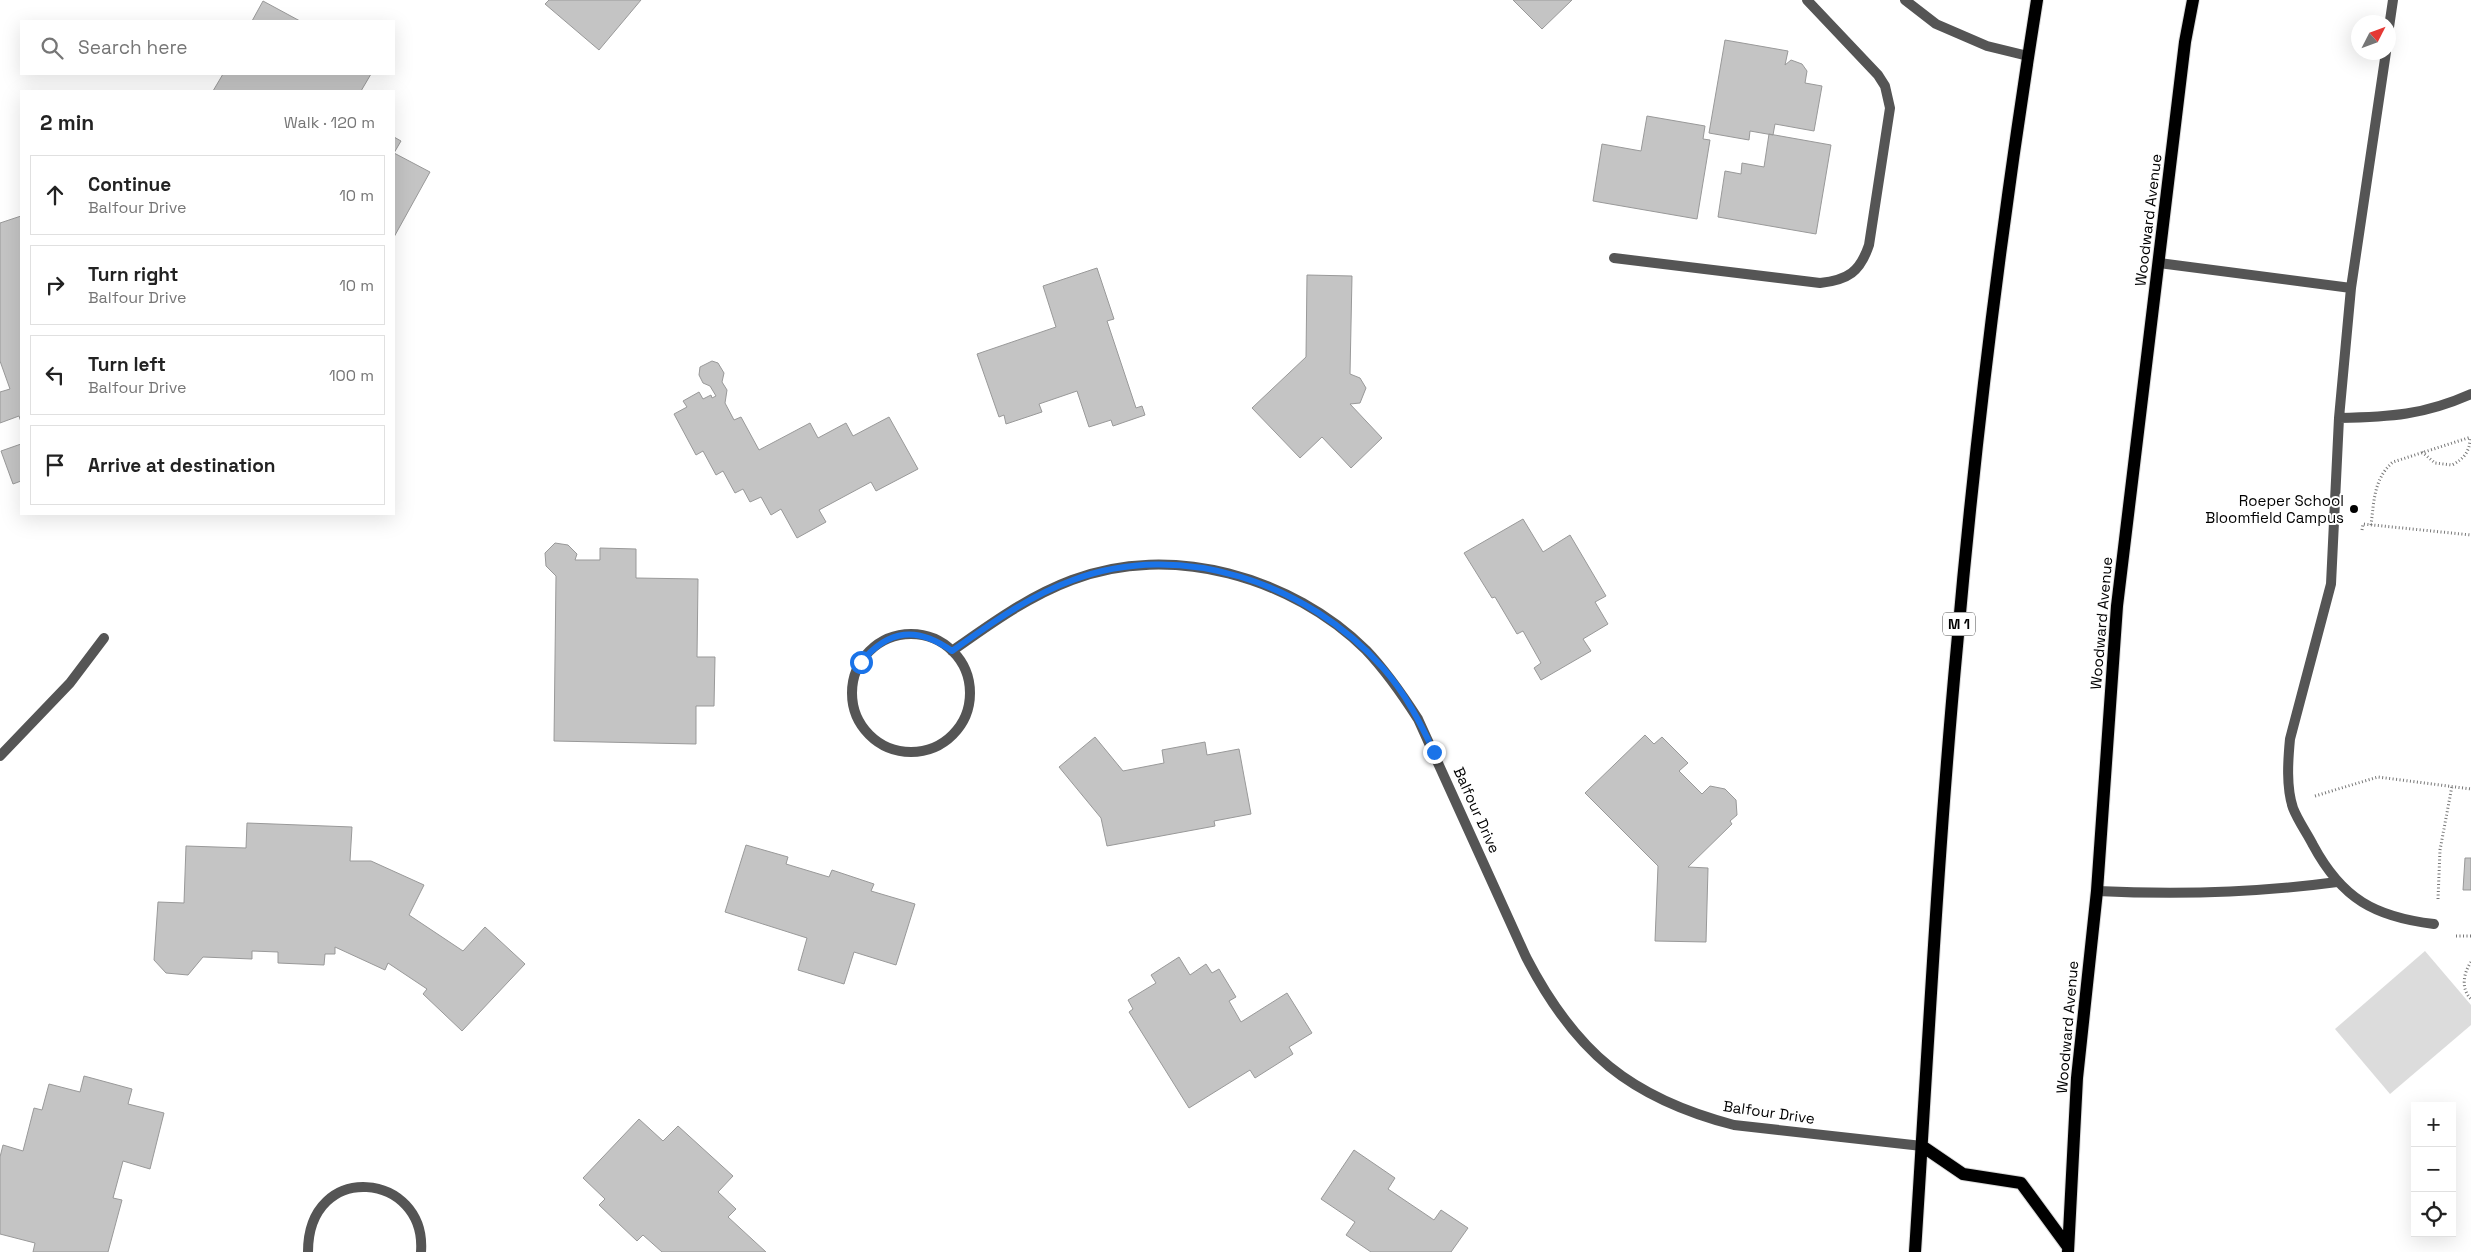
<!DOCTYPE html>
<meta charset="utf-8">
<style>
body{margin:0;font-family:"Space Grotesk",sans-serif;background:#f6f6f6;color:#222}
.controls{position:absolute;right:15px;bottom:15px;display:grid;overflow:hidden;border-radius:0px;box-shadow:0 5px 20px #0002}
.controls button{width:45px;height:45px;display:grid;place-items:center;padding:0;border:0;border-bottom:1px solid #e0e0e0;background:#fff;color:#222;font:25px sans-serif}
.compass{position:absolute;left:2351px;top:15px;width:45px;height:45px;border-radius:50%;background:#fff;box-shadow:0 5px 20px #0002;rotate:48deg}
.stop{position:absolute;width:15px;height:15px;margin:-11px;border:4px solid #1a73e8;border-radius:50%;background:#fff}
.stop.end{background:#1a73e8;border-color:#fff;box-shadow:0 1px 5px #0008}
.list{margin:0;padding:0;list-style:none}
h2{display:flex;justify-content:space-between;align-items:center;height:65px;margin:0;padding:0 20px;font-size:21px}
h2 small{font-size:16px;font-weight:400;color:#767676}
.list li{display:grid;grid-template-columns:32px 1fr auto;gap:15px;align-items:center;box-sizing:border-box;height:80px;margin:0 10px 10px;padding:0 10px;border:1px solid #e0e0e0;border-radius:0px}
.list b{display:block;font-size:19px;white-space:nowrap}
.list p{margin:0;font-size:16px;white-space:nowrap;color:#767676}
.list em{font-size:16px;font-style:normal;color:#767676}
.icon{flex:none;width:28px;height:28px;fill:none;stroke:currentColor;stroke-width:2;stroke-linecap:round;stroke-linejoin:round}
.map{position:relative;flex:none;width:2471px;height:1252px;overflow:hidden}
.search{position:absolute;background:#fff;box-shadow:0 5px 20px #0002;left:20px;top:20px;width:375px;height:55px;display:flex;align-items:center;gap:12px;box-sizing:border-box;padding:0 18px;border-radius:0px;color:#767676;font-size:19px}
.panel{position:absolute;background:#fff;box-shadow:0 5px 20px #0002;left:20px;top:90px;width:375px;height:425px;border-radius:0px}
.map>svg:first-child{display:block}
.green{fill:#dcdcdc}
.building{fill:#c4c4c4;stroke:#999}
.lines{fill:none;stroke-linecap:round;stroke-linejoin:round}
.primary-casing{stroke:#dbdbdb;stroke-width:14}
.path{stroke:#777;stroke-width:3;stroke-dasharray:1 2.5;stroke-linecap:butt}
.lane{stroke:#555;stroke-width:10}
.street{stroke:#555;stroke-width:10}
.primary{stroke:#000;stroke-width:12}
.route{stroke:#1a73e8;stroke-width:6}
.poi-dot{fill:#000;stroke:#fff;stroke-width:2}
.labels{text-anchor:middle;dominant-baseline:central;stroke-width:4;stroke-linejoin:round;paint-order:stroke}
.shield{fill:#fff;stroke:#4c4c4c;stroke-width:1}
.shield-label{font-size:14px;font-weight:bold;fill:#000}
.street-label{font-size:15px;fill:#000;stroke:#fff}
.poi-label{font-size:15px;fill:#000;stroke:#fff;text-anchor:end}
</style>
<div class="map">
<svg width="2471" height="1252" viewBox="0 0 2471 1252">
<rect width="100%" height="100%" fill="#fff"/>
<path class="green" d="M 2425,951 L 2471,1005 L 2471,1025 L 2390,1094 L 2335,1029 Z"/>
<path class="building" d="M 549,0 L 641,0 L 599,50 L 545,4 Z
M 1513,0 L 1572,0 L 1542,29 Z
M 263,1 L 300,21 L 252,21 Z
M 1725,40 L 1788,51 L 1785,65 L 1791,60 L 1802,64 L 1807,71 L 1805,83 L 1822,86 L 1814,131 L 1775,124 L 1773,135 L 1750,131 L 1749,140 L 1709,133 Z
M 223,74 L 371,74 L 361,91 L 213,91 Z
M 1647,116 L 1705,126 L 1703,139 L 1710,140 L 1697,219 L 1593,201 L 1602,144 L 1641,151 Z
M 1769,134 L 1831,145 L 1816,234 L 1718,217 L 1725,171 L 1741,174 L 1742,163 L 1764,167 Z
M 394,137 L 401,141 L 394,153 L 430,172 L 394,237 Z
M 21,216 L 21,422 L 19,416 L 0,423 L 0,392 L 10,389 L 0,361 L 0,223 Z
M 1097,268 L 1114,319 L 1107,321 L 1136,408 L 1142,406 L 1145,415 L 1113,426 L 1111,420 L 1089,427 L 1077,391 L 1039,404 L 1042,412 L 1006,424 L 1004,415 L 999,417 L 977,354 L 1056,327 L 1043,286 Z
M 1307,275 L 1352,276 L 1350,374 L 1360,378 L 1366,388 L 1360,403 L 1350,404 L 1382,438 L 1351,468 L 1322,437 L 1300,458 L 1252,408 L 1306,357 Z
M 712,361 L 718,363 L 724,373 L 722,382 L 727,390 L 725,403 L 734,420 L 741,417 L 759,450 L 810,423 L 818,438 L 846,423 L 853,436 L 889,417 L 918,469 L 876,491 L 871,482 L 819,510 L 826,522 L 797,538 L 781,509 L 771,515 L 761,497 L 750,502 L 743,489 L 735,493 L 723,471 L 716,475 L 703,451 L 696,455 L 674,414 L 687,407 L 683,401 L 699,392 L 703,399 L 711,395 L 712,398 L 716,396 L 710,386 L 703,383 L 699,375 L 700,367 Z
M 21,444 L 21,481 L 13,484 L 1,451 Z
M 1523,519 L 1543,552 L 1570,535 L 1606,596 L 1595,602 L 1608,624 L 1583,639 L 1591,651 L 1541,680 L 1534,668 L 1541,663 L 1523,631 L 1517,634 L 1495,597 L 1492,598 L 1464,553 Z
M 555,543 L 568,545 L 577,554 L 575,560 L 600,560 L 600,548 L 636,549 L 636,578 L 698,579 L 697,657 L 715,657 L 714,706 L 696,706 L 696,744 L 554,741 L 556,576 L 546,566 L 545,553 Z
M 1645,735 L 1654,744 L 1662,737 L 1688,763 L 1679,771 L 1702,794 L 1710,786 L 1725,789 L 1736,800 L 1737,815 L 1730,821 L 1732,824 L 1688,867 L 1708,868 L 1706,942 L 1655,941 L 1658,866 L 1585,793 Z
M 1095,737 L 1123,771 L 1164,763 L 1162,750 L 1205,742 L 1207,755 L 1239,749 L 1251,814 L 1214,821 L 1215,826 L 1107,846 L 1101,818 L 1059,767 Z
M 247,823 L 352,827 L 350,861 L 371,861 L 424,885 L 409,915 L 463,951 L 485,927 L 525,964 L 462,1031 L 423,994 L 427,989 L 388,963 L 385,970 L 335,947 L 335,954 L 325,954 L 324,965 L 278,963 L 278,952 L 252,951 L 252,959 L 203,957 L 188,975 L 166,973 L 154,960 L 158,902 L 184,903 L 186,846 L 246,848 Z
M 746,845 L 788,857 L 786,864 L 829,877 L 832,870 L 874,884 L 871,891 L 915,904 L 896,965 L 854,952 L 844,984 L 798,970 L 807,938 L 725,912 Z
M 2465,858 L 2471,858 L 2471,890 L 2463,890 Z
M 1179,957 L 1190,975 L 1206,964 L 1212,973 L 1219,969 L 1236,997 L 1229,1001 L 1241,1022 L 1287,993 L 1312,1033 L 1289,1047 L 1293,1054 L 1255,1078 L 1250,1070 L 1189,1108 L 1129,1012 L 1133,1009 L 1128,1000 L 1156,983 L 1151,975 Z
M 84,1076 L 132,1089 L 128,1104 L 164,1113 L 150,1169 L 123,1161 L 113,1198 L 122,1200 L 108,1252 L 33,1252 L 35,1243 L 0,1234 L 0,1157 L 3,1145 L 23,1151 L 34,1108 L 42,1110 L 49,1084 L 80,1092 Z
M 639,1119 L 663,1141 L 678,1126 L 733,1176 L 718,1192 L 736,1209 L 728,1217 L 766,1252 L 662,1252 L 643,1235 L 637,1241 L 599,1205 L 605,1199 L 583,1178 Z
M 1354,1150 L 1395,1178 L 1388,1189 L 1434,1220 L 1441,1210 L 1468,1228 L 1451,1252 L 1371,1252 L 1346,1235 L 1355,1222 L 1321,1199 Z"/>
<g class="lines">
<defs>
<path id="primary" d="M 1922,1146 L 1963,1174 L 2021,1183 L 2068,1247
M 1915,1252 C 1928,1050 1938,848 1957,646 C 1976,430 2003,214 2037,0
M 2068,1252 L 2077,1078 L 2097,891 L 2117,606 L 2185,42 L 2193,0"/>
</defs>
<use href="#primary" class="primary-casing"/>
<path class="path" d="M 2422,452 L 2435,463 L 2452,465 C 2464,459 2470,451 2470,438
M 2371,525 C 2374,501 2374,478 2393,462 L 2471,437
M 2362,530 L 2363,524 L 2471,535
M 2315,796 L 2378,777 L 2471,789
M 2438,899 L 2440,850 L 2452,786
M 2456,936 L 2471,936
M 2471,962 C 2463,974 2461,989 2471,999"/>
<path class="lane" d="M 2388,34 L 2393,0
M 1614,258 L 1820,283 C 1848,280 1860,272 1869,245 L 1890,108 L 1885,86 L 1878,75 L 1807,0
M 2159,263 L 2351,288 L 2339,418 C 2390,417 2424,415 2471,394
M 2351,288 L 2386,52
M 2339,418 L 2331,584 L 2290,739 C 2288,760 2286,787 2293,808 C 2298,821 2307,833 2313,845 C 2342,899 2375,917 2434,924
M 2097,891 C 2178,895 2256,893 2337,882"/>
<path class="street" d="M 1905,0 L 1936,24 L 1987,46 L 2028,56
M852 693a59 59 0 1 1 118 0a59 59 0 1 1-118 0Z
M 952,651 C 990,624 1029,596 1072,580 C 1171,542 1292,577 1366,650 C 1386,671 1402,694 1418,719 L 1526,957 C 1575,1052 1630,1098 1734,1125 L 1922,1146
M 0,756 L 70,683 L 104,638
M 308,1252 C 308,1159 427,1172 421,1252"/>
<use href="#primary" class="primary"/>
</g>
<g class="lines">
<path class="route" d="M 861,662 C 889,629 917,626 952,651 C 990,624 1029,596 1073,580 C 1181,539 1308,583 1383,668 C 1405,693 1420,722 1434,752"/>
</g>
<circle class="poi-dot" cx="2354" cy="509" r="5"/>
<g class="labels">
<rect class="shield" x="1943" y="612.5" width="32" height="23" rx="4"/>
<g class="shield-label">
<text x="1959" y="624">M 1</text>
</g>
<g class="street-label">
<text transform="translate(2148 220) rotate(-83)">Woodward Avenue</text>
<text transform="translate(2101 623) rotate(-85)">Woodward Avenue</text>
<text transform="translate(1477 810) rotate(66)">Balfour Drive</text>
<text transform="translate(2067 1027) rotate(-85)">Woodward Avenue</text>
<text transform="translate(1769 1112) rotate(8)">Balfour Drive</text>
</g>
<g class="poi-label">
<text x="2344" y="500">Roeper School<tspan x="2344" dy="17">Bloomfield Campus</tspan></text>
</g>
</g>
</svg>
<div class="controls">
<button>+</button>
<button>−</button>
<button><svg class="icon" aria-label="locate" viewBox="0 0 24 24"><circle cx="12" cy="12" r="6"/><path d="M12 2v4M12 18v4M2 12h4M18 12h4"/></svg></button>
</div>
<svg class="compass" viewBox="-18 -18 36 36"><path d="M0-13l5 13h-10z" fill="#e53935"/><path d="M0 13l5-13h-10z" fill="#767676"/></svg>
<div class="stop" style="left:861px;top:662px"></div>
<div class="stop end" style="left:1434px;top:752px"></div>
<div class="search"><svg class="icon" aria-label="search" viewBox="0 0 24 24"><circle cx="10" cy="10" r="6"/><path d="M15 15l6 6"/></svg>Search here</div>
<section class="panel">
<h2>2 min<small>Walk · 120 m</small></h2>
<ul class="list">
<li><svg class="icon" aria-label="ahead" viewBox="0 0 24 24"><path d="M12 20V5M6 11l6-6 6 6"/></svg><div><b>Continue</b><p>Balfour Drive</p></div><em>10 m</em></li>
<li><svg class="icon" aria-label="right" viewBox="0 0 24 24"><path d="M7 20v-9h11M14 6l5 5-5 5"/></svg><div><b>Turn right</b><p>Balfour Drive</p></div><em>10 m</em></li>
<li><svg class="icon" aria-label="left" viewBox="0 0 24 24"><path d="M17 20v-9H6M10 6l-5 5 5 5"/></svg><div><b>Turn left</b><p>Balfour Drive</p></div><em>100 m</em></li>
<li><svg class="icon" aria-label="arrive" viewBox="0 0 24 24"><path d="M6 21V4h12l-3 4 3 4H6"/></svg><div><b>Arrive at destination</b></div></li>
</ul>
</section>
</div>
